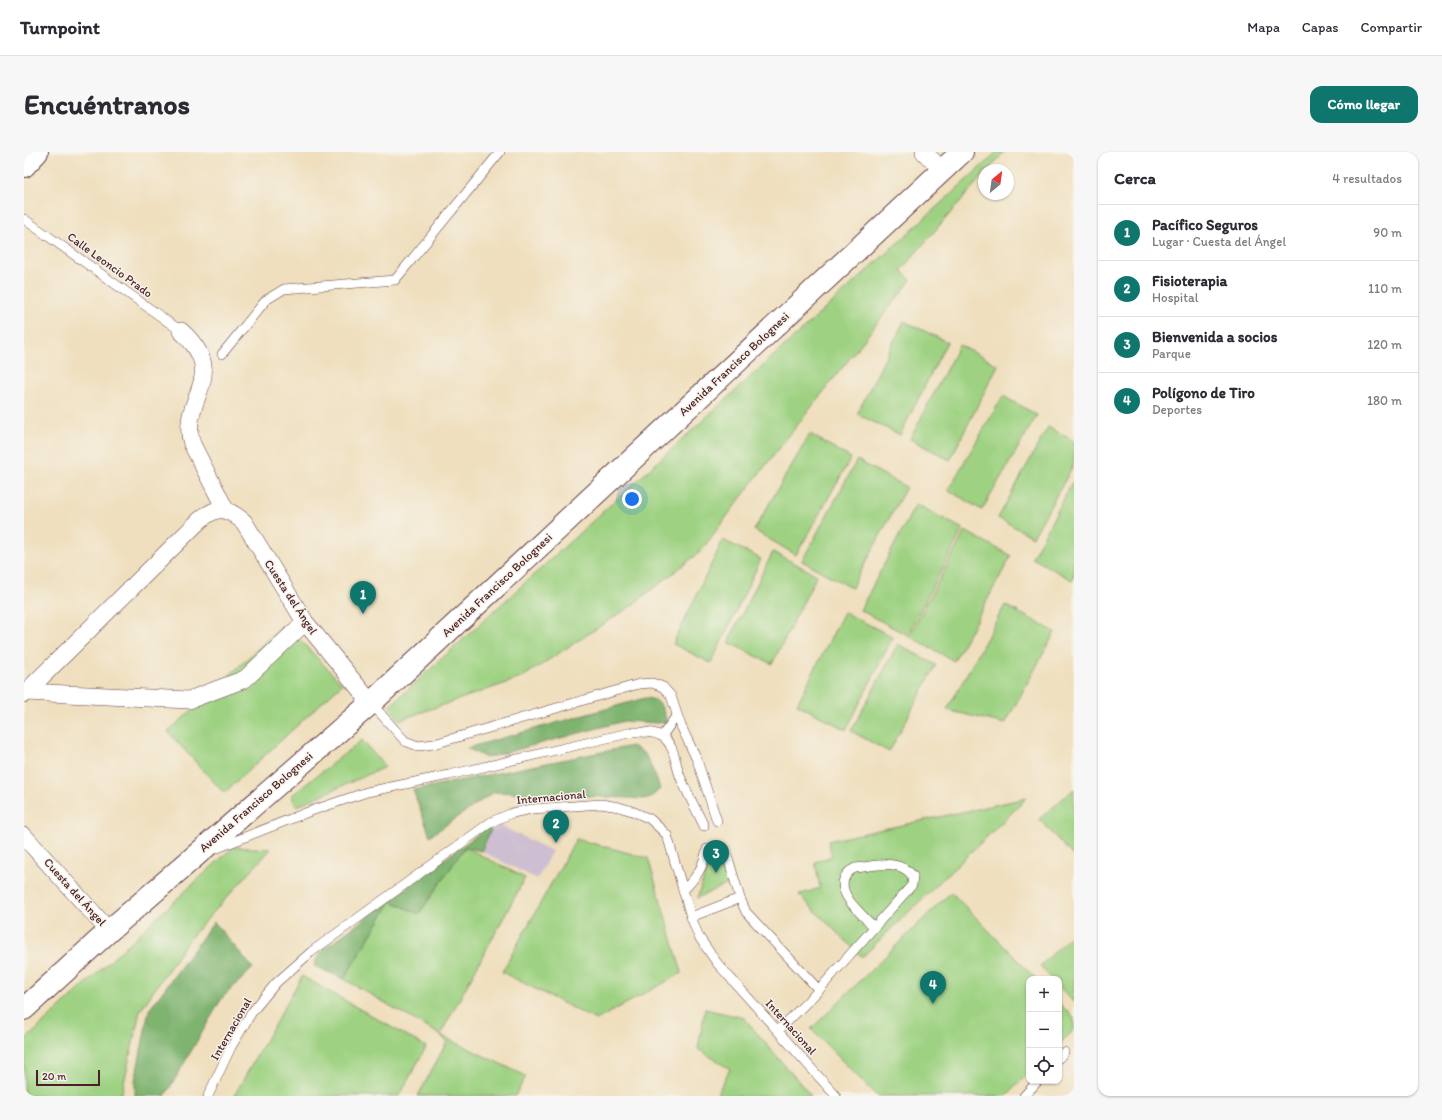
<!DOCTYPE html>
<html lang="es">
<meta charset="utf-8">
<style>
body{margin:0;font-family:Itim,sans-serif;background:#f7f7f7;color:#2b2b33}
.controls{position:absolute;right:12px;bottom:12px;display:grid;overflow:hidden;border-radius:8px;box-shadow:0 1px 3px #0004}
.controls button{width:36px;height:36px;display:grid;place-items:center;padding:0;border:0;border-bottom:1px solid #e1e1e2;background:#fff;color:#2b2b33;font:20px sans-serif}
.compass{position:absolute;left:954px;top:12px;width:36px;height:36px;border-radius:50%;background:#fff;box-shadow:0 1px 3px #0004;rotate:29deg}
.scale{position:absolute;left:12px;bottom:10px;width:64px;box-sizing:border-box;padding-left:4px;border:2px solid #4a1f2b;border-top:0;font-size:11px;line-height:14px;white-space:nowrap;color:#4a1f2b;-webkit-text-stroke:3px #f7f3e8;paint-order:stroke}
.you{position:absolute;left:608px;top:347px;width:14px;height:14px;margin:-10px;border:3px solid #fff;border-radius:50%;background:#1a73e8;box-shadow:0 0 0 6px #1a73e833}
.badge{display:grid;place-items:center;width:26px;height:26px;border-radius:50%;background:#0f766e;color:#fff;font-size:13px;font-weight:700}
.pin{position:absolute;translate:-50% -33px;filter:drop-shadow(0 1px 2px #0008)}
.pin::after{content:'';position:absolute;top:21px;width:14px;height:12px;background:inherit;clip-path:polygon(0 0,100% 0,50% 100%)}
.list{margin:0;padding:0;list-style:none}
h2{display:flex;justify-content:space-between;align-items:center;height:52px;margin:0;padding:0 16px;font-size:17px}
h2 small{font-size:13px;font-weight:400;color:#7c7c81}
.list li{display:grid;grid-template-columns:26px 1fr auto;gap:12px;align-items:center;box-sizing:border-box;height:56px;padding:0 16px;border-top:1px solid #e1e1e2}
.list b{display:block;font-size:15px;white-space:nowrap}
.list p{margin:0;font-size:13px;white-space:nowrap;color:#7c7c81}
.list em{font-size:13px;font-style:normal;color:#7c7c81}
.icon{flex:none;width:22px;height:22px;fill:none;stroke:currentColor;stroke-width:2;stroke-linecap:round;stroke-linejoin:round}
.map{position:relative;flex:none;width:1050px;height:944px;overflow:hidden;border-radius:12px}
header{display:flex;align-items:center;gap:24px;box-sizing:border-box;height:56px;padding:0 20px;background:#fff;border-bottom:1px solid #e1e1e2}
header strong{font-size:19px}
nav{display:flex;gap:22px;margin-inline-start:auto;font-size:14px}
.intro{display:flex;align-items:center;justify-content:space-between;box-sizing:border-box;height:96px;padding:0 24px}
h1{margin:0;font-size:28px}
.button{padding:10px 18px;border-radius:12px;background:#0f766e;color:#fff;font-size:14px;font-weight:700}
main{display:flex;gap:24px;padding:0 24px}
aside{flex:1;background:#fff;border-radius:12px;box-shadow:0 1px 3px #0004}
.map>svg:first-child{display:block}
.industrial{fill:#cebed1}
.green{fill:#9ed282;stroke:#747856}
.forest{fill:#7eb470;stroke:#646a4e}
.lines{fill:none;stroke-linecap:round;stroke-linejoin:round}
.lane-casing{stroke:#633c41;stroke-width:10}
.street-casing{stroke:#633c41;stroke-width:18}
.secondary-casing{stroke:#633c41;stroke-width:24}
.lane{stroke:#fff;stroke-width:9}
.street{stroke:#fff;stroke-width:17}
.secondary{stroke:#fff;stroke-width:22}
.labels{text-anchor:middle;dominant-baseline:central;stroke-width:3;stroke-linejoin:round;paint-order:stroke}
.street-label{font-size:12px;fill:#4a1f2b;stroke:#f7f3e8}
</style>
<header>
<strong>Turnpoint</strong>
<nav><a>Mapa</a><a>Capas</a><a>Compartir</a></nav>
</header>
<div class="intro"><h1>Encuéntranos</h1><a class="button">Cómo llegar</a></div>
<main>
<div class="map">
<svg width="1050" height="944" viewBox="0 0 1050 944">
<rect width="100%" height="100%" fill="#f7f3e8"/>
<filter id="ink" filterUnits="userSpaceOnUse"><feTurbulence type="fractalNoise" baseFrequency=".025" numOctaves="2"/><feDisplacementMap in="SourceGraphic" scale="8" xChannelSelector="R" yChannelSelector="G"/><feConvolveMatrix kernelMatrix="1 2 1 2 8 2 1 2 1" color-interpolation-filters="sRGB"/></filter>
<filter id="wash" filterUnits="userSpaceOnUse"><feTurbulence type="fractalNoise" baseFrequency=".012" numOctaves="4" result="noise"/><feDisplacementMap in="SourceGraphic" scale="16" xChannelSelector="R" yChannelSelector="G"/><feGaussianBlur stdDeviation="0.9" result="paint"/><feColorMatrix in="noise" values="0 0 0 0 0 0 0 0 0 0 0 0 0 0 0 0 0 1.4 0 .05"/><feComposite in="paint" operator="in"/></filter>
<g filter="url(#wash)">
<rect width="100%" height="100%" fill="#efdfbe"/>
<path class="industrial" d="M 471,671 L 528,699 L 513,727 L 457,699 Z"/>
<path class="green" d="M 973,0 L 980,0 L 964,18 L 960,18 L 960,22 L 877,118 L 887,128 L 731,327 L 676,400 L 607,454 L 497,526 L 375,568 L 366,554 Z
M 880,169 L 923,190 L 876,283 L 833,262 Z
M 935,193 L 974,213 L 926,308 L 886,287 Z
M 979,244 L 1013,263 L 958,358 L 924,338 Z
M 1024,275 L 1050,289 L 1050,312 L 1009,385 L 974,366 Z
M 786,282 L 827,306 L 772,403 L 730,378 Z
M 833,308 L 882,335 L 828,436 L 778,409 Z
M 1050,328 L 1050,424 L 1048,428 L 1008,406 Z
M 892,352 L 939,377 L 883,483 L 836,458 Z
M 941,379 L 987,404 L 930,509 L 885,484 Z
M 699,388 L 737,407 L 687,511 L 649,492 Z
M 749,400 L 793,423 L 748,512 L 704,490 Z
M 981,453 L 1031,480 L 981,572 L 923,558 Z
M 820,460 L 869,485 L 822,578 L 773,552 Z
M 261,472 L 318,532 L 200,641 L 144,580 Z
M 874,492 L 912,513 L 865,600 L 827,579 Z
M 338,588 L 361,615 L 273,654 L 267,644 Z
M 1050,637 L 1050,705 L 1015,667 Z
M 1003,646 L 838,805 L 775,743 L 796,736 L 791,710 L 808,704 L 804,689 Z
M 552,687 L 624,706 L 658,821 L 572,868 L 478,820 Z
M 209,695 L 247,697 L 165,787 L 116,859 L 97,944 L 0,944 L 0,889 Z
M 441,695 L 501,726 L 416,883 L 502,924 L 491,944 L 394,944 L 423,890 L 416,883 L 320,827 L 367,749 L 395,762 Z
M 698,706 L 704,732 L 673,746 L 686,709 Z
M 927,740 L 1012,827 L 1005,827 L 1005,921 L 982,944 L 853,944 L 787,877 Z
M 1050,781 L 1050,851 L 1035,834 L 1035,827 L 1028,827 L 1016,814 Z
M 278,824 L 402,895 L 375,944 L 210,944 Z
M 1035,851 L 1050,866 L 1050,878 L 1035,892 Z
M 681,857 L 720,866 L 787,944 L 692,944 L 706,917 L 674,897 Z"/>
<path class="forest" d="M 621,546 C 638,547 638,556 643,570 L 633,571 L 600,569 L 462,606 L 443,596 Z
M 608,594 L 621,602 L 632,625 L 636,637 L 625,647 L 470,640 L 406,684 L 389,638 Z
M 464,675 L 467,678 L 457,699 L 441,695 L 395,762 L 367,749 L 320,827 L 290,814 L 296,800 Z
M 190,770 L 229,816 L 198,846 L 141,944 L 111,944 L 111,929 L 125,858 Z"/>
</g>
<g filter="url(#ink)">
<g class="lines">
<defs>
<path id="lane" d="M 0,67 L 157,179
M 198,202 L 242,148 L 260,137 L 371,128 L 476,0
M 347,551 L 381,589 L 394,594 L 410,592 L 615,532 L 628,531 L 639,535 L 647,544 L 657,574 L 673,608 L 693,669
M 638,584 L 653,563
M 191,697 L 284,660 L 343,640 L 425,623 L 609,580 C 619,580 630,579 639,585 C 651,594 651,611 656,624 C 663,641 672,657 680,674
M 659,739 C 673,724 678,718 683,697
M 716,746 L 722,760 L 795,838 L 754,879
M 667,765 L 716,746 L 704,706
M 795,838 C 825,803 857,768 888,733 L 889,724 C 874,706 852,714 831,716 C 825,719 823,721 820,727 C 814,744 839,763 850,775
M 1035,906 L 1040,900
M 184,944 L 207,895 L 228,860 L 252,831 L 287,800 L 467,670 L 488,661 L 508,657 L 577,652 L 595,655 L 608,659 L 626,667 L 643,683 L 667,765 L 675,785 L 693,811 L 812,944
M 1000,944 L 1014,929"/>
<path id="street" d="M 900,0 L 918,18
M 157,179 C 208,225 154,246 168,292 L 202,359
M 2,540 L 165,548 L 221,527 L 281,470
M 0,542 L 176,368 C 194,353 202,355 220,370 L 281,470 L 347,551
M 0,684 L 85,779"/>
<path id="secondary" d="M 0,14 L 13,0
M 0,857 L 85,779 L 347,551 L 938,0"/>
</defs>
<use href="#lane" class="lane-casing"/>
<use href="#street" class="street-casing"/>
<use href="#secondary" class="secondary-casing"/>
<use href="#lane" class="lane"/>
<use href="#street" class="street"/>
<use href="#secondary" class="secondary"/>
</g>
</g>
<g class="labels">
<g class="street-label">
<text transform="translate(86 113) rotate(36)">Calle Leoncio Prado</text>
<text transform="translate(710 212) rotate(-43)">Avenida Francisco Bolognesi</text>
<text transform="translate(473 433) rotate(-43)">Avenida Francisco Bolognesi</text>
<text transform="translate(267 445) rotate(57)">Cuesta del Ángel</text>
<text transform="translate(527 645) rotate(-5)">Internacional</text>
<text transform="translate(232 650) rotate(-41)">Avenida Francisco Bolognesi</text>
<text transform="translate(51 740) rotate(48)">Cuesta del Ángel</text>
<text transform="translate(767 875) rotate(48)">Internacional</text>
<text transform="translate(207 877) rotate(-60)">Internacional</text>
</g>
</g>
</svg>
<div class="controls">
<button>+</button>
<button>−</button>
<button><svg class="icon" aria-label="locate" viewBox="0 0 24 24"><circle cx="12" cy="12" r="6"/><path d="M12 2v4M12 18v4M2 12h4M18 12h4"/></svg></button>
</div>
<svg class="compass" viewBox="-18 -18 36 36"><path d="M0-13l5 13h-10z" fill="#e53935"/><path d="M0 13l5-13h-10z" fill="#7c7c81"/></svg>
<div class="scale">20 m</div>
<div class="you"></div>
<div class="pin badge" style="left:339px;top:462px">1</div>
<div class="pin badge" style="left:532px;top:691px">2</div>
<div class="pin badge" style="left:692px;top:721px">3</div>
<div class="pin badge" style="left:909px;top:852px">4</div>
</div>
<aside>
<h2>Cerca<small>4 resultados</small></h2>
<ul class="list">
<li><span class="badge">1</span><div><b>Pacífico Seguros</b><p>Lugar · Cuesta del Ángel</p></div><em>90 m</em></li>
<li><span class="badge">2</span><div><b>Fisioterapia</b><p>Hospital</p></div><em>110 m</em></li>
<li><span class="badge">3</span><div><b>Bienvenida a socios</b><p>Parque</p></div><em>120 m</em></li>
<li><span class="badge">4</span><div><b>Polígono de Tiro</b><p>Deportes</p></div><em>180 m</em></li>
</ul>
</aside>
</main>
